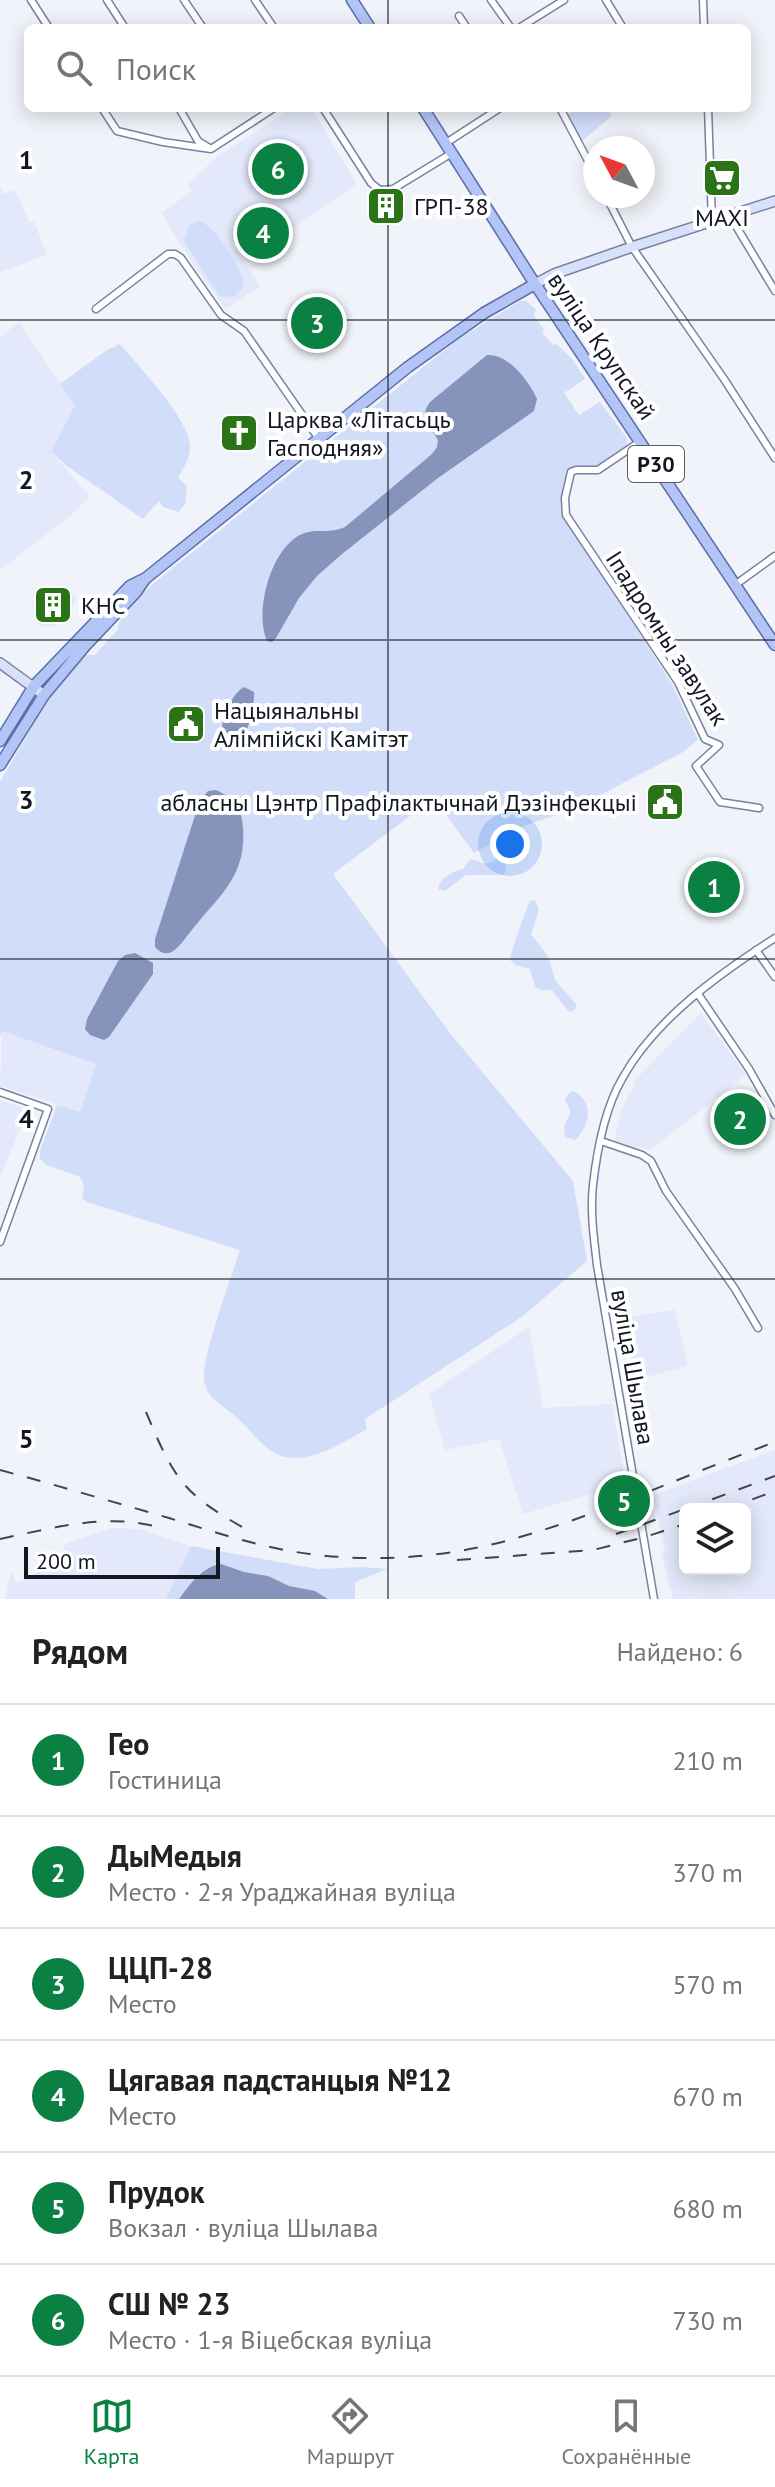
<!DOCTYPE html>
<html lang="ru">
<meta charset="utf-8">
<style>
body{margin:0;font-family:"PT Sans",sans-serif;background:#f6f6f6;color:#222}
.controls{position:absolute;right:24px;bottom:24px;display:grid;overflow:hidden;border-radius:12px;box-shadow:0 4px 20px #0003}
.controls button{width:72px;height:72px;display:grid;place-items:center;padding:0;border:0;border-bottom:2px solid #e0e0e0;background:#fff;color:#222;font:40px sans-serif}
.compass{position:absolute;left:583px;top:136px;width:72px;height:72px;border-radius:50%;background:#fff;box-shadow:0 4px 20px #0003;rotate:311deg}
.scale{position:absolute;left:24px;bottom:20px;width:196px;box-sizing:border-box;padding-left:8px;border:4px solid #131722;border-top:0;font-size:22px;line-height:28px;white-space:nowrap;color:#131722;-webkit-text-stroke:6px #fff;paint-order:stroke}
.you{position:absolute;left:510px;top:844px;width:28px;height:28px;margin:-20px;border:6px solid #fff;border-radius:50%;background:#1a73e8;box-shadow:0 0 0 12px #1a73e833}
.badge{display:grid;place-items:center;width:52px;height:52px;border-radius:50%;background:#0b8043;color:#fff;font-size:26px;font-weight:700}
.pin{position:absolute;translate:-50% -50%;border:4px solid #fff;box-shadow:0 2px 8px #0006}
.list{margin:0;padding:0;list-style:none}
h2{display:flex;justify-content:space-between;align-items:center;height:104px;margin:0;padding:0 32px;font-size:34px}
h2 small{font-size:26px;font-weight:400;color:#767676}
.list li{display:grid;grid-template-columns:52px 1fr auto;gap:24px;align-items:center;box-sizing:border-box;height:112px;padding:0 32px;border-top:2px solid #e0e0e0}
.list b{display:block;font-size:30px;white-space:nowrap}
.list p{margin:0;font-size:26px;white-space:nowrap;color:#767676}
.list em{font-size:26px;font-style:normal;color:#767676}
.icon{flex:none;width:44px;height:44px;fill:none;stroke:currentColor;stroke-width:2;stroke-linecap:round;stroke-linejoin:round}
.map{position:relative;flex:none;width:775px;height:1599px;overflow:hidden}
.search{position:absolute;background:#fff;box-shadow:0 4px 20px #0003;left:24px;right:24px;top:24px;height:88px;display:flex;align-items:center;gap:20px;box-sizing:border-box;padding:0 28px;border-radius:12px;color:#767676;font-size:30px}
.sheet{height:776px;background:#fff}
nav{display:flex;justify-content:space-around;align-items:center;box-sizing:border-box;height:112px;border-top:2px solid #e0e0e0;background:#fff;font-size:22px;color:#767676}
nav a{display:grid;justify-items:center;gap:4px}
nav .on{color:#0b8043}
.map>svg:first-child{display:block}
.built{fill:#e3e9fa;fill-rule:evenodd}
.green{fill:#d2ddf9}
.water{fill:#8694bc}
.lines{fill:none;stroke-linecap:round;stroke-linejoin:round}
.street-casing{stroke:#7782a1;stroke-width:9}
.secondary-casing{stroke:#7782a1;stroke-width:12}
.primary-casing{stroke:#5a6da8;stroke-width:13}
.street{stroke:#fff;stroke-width:6}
.secondary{stroke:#d9e1fa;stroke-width:9}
.primary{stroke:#b3c4f6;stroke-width:10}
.rail{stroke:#42454f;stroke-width:2;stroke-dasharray:14 14;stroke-linecap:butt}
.grid{fill:none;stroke:#131722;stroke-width:2;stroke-opacity:0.55}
.labels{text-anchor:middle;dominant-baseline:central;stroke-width:8;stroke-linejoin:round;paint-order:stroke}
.shield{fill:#fff;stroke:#5a5d64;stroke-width:2}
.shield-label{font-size:22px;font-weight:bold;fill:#131722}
.poi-label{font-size:24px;fill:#131722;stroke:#fff;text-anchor:start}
.street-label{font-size:24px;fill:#131722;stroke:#fff}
.grid-label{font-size:26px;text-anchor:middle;font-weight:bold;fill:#131722;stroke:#fff;stroke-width:8;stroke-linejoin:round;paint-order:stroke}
</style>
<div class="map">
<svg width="775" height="1599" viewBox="0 0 775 1599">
<rect width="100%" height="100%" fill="#f1f3fa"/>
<path class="built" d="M 292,108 L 311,108 L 357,184 L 287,232 L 283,230 L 271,216 L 231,243 L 260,286 L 226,309 L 196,268 L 161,213 L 192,191 L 188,184 L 219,155 Z
M 0,185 L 3,194 L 15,190 L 29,222 L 34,221 L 47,255 L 0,272 Z
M 19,322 L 75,405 L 51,452 L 90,496 L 75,512 L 0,570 L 0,337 Z
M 56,587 L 67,589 L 76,598 L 75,602 L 60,624 L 54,627 L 41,627 L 35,620 L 32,603 L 45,588 Z
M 701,1013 L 746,1075 L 650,1150 L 614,1143 L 620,1114 L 629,1093 L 636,1087 L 632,1083 Z
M 2,1031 L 96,1064 L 80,1112 L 0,1086 Z
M 0,1100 L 22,1107 L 25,1118 L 0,1177 Z
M 675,1310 L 688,1366 L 634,1380 L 626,1317 Z
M 529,1327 L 543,1408 L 612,1404 L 626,1484 L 523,1514 L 499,1439 L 445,1450 L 429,1394 Z
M 775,1450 L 775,1599 L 673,1599 L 662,1554 L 665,1552 L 653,1495 ZM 685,1509 L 745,1509 L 745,1569 L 685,1569 Z
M 111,1528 L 139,1529 L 191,1546 L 166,1599 L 5,1599 L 11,1571 L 17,1583 L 69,1557 L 63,1545 Z"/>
<path class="green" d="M 580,108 L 606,108 L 612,116 L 582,141 L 568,114 Z
M 200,221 C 215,226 246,272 243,287 L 234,297 L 219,296 L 184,241 L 189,225 Z
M 520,301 L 526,301 L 536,309 L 534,315 L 544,330 L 542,332 L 553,345 L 557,344 L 573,360 L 585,379 L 564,393 L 579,415 L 600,402 L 626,437 L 628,449 L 602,468 L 579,471 L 568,477 L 563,494 L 567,521 L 672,684 L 698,740 L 683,752 L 573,809 L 521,827 L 474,853 L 434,798 L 333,874 L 449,1032 L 573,1181 L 587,1261 L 523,1316 L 365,1419 L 367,1429 C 342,1443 299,1472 270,1450 C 257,1441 247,1426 235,1416 C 222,1404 207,1400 204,1380 C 201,1358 232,1276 240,1250 L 87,1202 L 82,1198 L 84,1185 L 80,1177 L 47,1165 L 40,1159 L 40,1151 L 57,1105 L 80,1112 L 96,1064 L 2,1031 L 0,1036 L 0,782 L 44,706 L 70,671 L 85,655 L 95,655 L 118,629 C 119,612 142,595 154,583 L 457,340 Z
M 120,344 C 138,366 193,422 190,449 C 189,460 183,469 178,478 L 187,486 L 185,504 L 179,512 L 163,507 L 159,501 L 143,519 L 67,466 L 51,452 L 75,405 L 60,384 L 107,350 Z
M 510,836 L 513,838 C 515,849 510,850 507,859 C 505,866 508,868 504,875 L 466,875 L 445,891 L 438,889 C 440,878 453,871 463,869 L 470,859 C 475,860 479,862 483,863 C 497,865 502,850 504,840 Z
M 535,900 L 539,909 L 531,934 L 548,956 L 555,980 L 576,1004 L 576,1008 L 572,1012 L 568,1011 L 552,990 L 541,990 L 535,987 L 530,969 L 516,965 L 510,960 C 510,955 527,906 530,901 Z
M 573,1091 C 595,1101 590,1126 575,1140 L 565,1137 L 564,1126 L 571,1112 L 565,1100 L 566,1096 Z
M 191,1546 L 318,1569 L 362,1567 L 387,1569 L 355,1582 L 355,1599 L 166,1599 Z"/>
<path class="water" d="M 487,355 C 509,354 529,381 537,399 L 534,411 L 438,478 L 342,554 L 317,576 L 299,598 L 276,638 L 272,642 L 267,641 C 254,613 270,548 302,534 C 316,528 331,534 345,527 L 432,454 L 437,447 L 438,440 C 430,426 418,418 430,402 Z
M 244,687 L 254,692 C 255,701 249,731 242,739 C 238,744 236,743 230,744 L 222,738 C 220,722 230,695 244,687 Z
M 216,790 C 234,798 242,809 243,828 C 246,871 226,890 200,920 C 192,929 185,940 176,949 C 169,955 162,955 155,947 L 155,939 L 200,800 L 208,791 Z
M 135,953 L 153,963 L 153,974 L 109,1037 L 104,1040 L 90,1035 L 85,1029 L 87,1019 L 118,961 L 125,955 Z
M 221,1564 L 244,1572 L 268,1576 L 289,1586 L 315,1591 L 328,1599 L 179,1599 C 190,1584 202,1567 221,1564 Z"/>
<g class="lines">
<defs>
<path id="street" d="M 31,0 L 49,28
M 107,0 L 125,28
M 184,0 L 203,28
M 255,0 L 274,28
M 491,0 L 511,28
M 606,0 L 623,28
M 703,0 L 704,28
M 459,16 L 467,28
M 519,28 L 564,0
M 102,108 L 117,131 L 163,142 L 211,149 L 274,108
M 179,108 L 198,141 L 208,147
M 323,108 L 371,183 L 380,190 L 393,189 L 452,153
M 560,108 L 595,174
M 708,108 L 712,222
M 446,143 L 500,108
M 606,196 L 632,247 L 724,379 L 775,458
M 730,216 L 775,291
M 96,309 L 168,254 L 175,254 L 181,258 L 221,315 L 244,331 L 319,439
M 641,441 L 598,470 L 576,470 L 571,472 L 565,498 L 566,515 L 678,682 L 705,739 L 719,745 L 696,766 L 720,802 L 759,808
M 735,585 L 775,556
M 756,950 L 775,977
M 698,994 L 749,1069 L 775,1115
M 0,1092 L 48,1109 L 0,1242
M 601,1141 L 642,1155 L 651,1161 L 666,1191 L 735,1289 L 758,1328
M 654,1599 L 597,1265 C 594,1239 590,1212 593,1185 C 597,1150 604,1110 622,1079 C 655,1019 719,974 775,938"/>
<path id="secondary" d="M 535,284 L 554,274 L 632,247 L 775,201
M 0,663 L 44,695"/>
<path id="primary" d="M 352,0 L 370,28
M 423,108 L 535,284 L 775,645
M 0,741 L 34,686 L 130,586 L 146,578 L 408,367 L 484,313 L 535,284
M 0,765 L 44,695 L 85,646 L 136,592 L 145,579"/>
</defs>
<use href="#street" class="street-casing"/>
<use href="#secondary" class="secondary-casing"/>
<use href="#primary" class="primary-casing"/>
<use href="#street" class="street"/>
<use href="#secondary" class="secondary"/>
<use href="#primary" class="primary"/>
<path class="rail" d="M 146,1412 C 156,1435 165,1459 180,1479 C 197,1502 225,1517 249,1531
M 0,1470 C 56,1485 113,1502 169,1518 C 215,1532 261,1548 310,1554 C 378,1563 453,1557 520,1537 C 607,1512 690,1473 775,1442
M 686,1509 L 775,1476
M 726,1509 L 775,1491
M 616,1534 L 685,1509
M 0,1539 C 53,1528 108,1512 161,1528
M 457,1560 L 593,1550 L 645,1537 L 685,1524"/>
</g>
<path class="grid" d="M 388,0 L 388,28M 388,108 L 388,1599M 0,320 L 775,320M 0,640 L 775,640M 0,959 L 775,959M 0,1279 L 775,1279"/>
<defs>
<symbol id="supermarket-square" viewBox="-11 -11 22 22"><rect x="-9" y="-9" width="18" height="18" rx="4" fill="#2a7316" stroke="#fff"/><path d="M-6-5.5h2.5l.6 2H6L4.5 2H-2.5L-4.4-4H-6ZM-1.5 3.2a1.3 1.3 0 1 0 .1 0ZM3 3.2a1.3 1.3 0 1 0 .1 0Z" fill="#fff"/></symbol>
<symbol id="building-square" viewBox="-11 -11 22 22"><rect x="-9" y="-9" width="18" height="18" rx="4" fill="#2a7316" stroke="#fff"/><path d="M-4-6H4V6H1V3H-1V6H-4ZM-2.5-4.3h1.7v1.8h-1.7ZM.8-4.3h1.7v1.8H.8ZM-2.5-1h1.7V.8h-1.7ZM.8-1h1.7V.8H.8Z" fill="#fff"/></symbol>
<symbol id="church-square" viewBox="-11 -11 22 22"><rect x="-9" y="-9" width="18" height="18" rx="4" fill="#2a7316" stroke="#fff"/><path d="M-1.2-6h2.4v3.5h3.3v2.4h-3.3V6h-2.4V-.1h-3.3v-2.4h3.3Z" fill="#fff"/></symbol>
<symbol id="civic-square" viewBox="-11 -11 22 22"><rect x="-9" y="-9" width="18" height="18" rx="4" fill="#2a7316" stroke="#fff"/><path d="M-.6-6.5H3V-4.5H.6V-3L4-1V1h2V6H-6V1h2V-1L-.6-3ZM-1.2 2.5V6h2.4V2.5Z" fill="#fff"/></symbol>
</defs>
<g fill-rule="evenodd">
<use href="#supermarket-square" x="700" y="156" width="44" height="44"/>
<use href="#building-square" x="364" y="184" width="44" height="44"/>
<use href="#church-square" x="217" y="411" width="44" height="44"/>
<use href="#building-square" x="31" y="583" width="44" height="44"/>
<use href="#civic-square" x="164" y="702" width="44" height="44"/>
<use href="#civic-square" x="643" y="780" width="44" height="44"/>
</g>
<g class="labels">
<rect class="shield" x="628" y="446" width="56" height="36" rx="6"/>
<g class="shield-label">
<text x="656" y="464">Р30</text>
</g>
<g class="poi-label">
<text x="414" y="206">ГРП-38</text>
<text x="722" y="217" text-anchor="middle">MAXI</text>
<text x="267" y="419">Царква «Літасьць<tspan x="267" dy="28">Гасподняя»</tspan></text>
<text x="81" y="605">КНС</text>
<text x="214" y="710">Нацыянальны<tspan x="214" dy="28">Алімпійскі Камітэт</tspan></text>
<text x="637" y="802" text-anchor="end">абласны Цэнтр Прафілактычнай Дэзінфекцыі</text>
</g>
<g class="street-label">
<text transform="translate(602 346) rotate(56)">вуліца Крупскай</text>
<text transform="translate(667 638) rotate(57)">Іпадромны завулак</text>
<text transform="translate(633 1367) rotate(80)">вуліца Шылава</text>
</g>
</g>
<g class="grid-label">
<text x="26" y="169">1</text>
<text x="26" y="489">2</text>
<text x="26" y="809">3</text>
<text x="26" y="1128">4</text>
<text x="26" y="1448">5</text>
</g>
</svg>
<div class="controls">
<button><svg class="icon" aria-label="layers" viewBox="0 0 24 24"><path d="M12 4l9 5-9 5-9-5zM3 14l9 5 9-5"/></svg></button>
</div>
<svg class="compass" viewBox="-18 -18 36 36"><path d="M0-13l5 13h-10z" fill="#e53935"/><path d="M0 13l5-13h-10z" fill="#767676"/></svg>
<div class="scale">200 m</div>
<div class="you"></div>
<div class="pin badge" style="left:714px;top:887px">1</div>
<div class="pin badge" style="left:740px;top:1119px">2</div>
<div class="pin badge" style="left:317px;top:323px">3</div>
<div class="pin badge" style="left:263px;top:233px">4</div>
<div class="pin badge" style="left:624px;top:1501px">5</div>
<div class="pin badge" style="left:278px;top:169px">6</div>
<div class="search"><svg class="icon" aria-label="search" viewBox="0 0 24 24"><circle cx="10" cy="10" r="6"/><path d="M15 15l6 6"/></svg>Поиск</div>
</div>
<section class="sheet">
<h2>Рядом<small>Найдено: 6</small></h2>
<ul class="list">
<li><span class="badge">1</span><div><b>Гео</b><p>Гостиница</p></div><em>210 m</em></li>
<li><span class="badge">2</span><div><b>ДыМедыя</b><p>Место · 2-я Ураджайная вуліца</p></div><em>370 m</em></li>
<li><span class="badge">3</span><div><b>ЦЦП-28</b><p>Место</p></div><em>570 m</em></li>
<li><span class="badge">4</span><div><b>Цягавая падстанцыя №12</b><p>Место</p></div><em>670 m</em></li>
<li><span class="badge">5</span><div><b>Прудок</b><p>Вокзал · вуліца Шылава</p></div><em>680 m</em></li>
<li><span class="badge">6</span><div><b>СШ № 23</b><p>Место · 1-я Віцебская вуліца</p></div><em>730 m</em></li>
</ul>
</section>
<nav>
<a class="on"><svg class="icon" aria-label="map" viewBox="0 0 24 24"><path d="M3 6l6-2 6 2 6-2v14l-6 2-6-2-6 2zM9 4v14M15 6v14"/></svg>Карта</a>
<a><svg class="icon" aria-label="directions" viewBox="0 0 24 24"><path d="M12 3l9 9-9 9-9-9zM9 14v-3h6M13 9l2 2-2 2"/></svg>Маршрут</a>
<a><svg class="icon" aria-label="saved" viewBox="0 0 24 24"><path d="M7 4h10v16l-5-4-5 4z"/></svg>Сохранённые</a>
</nav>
